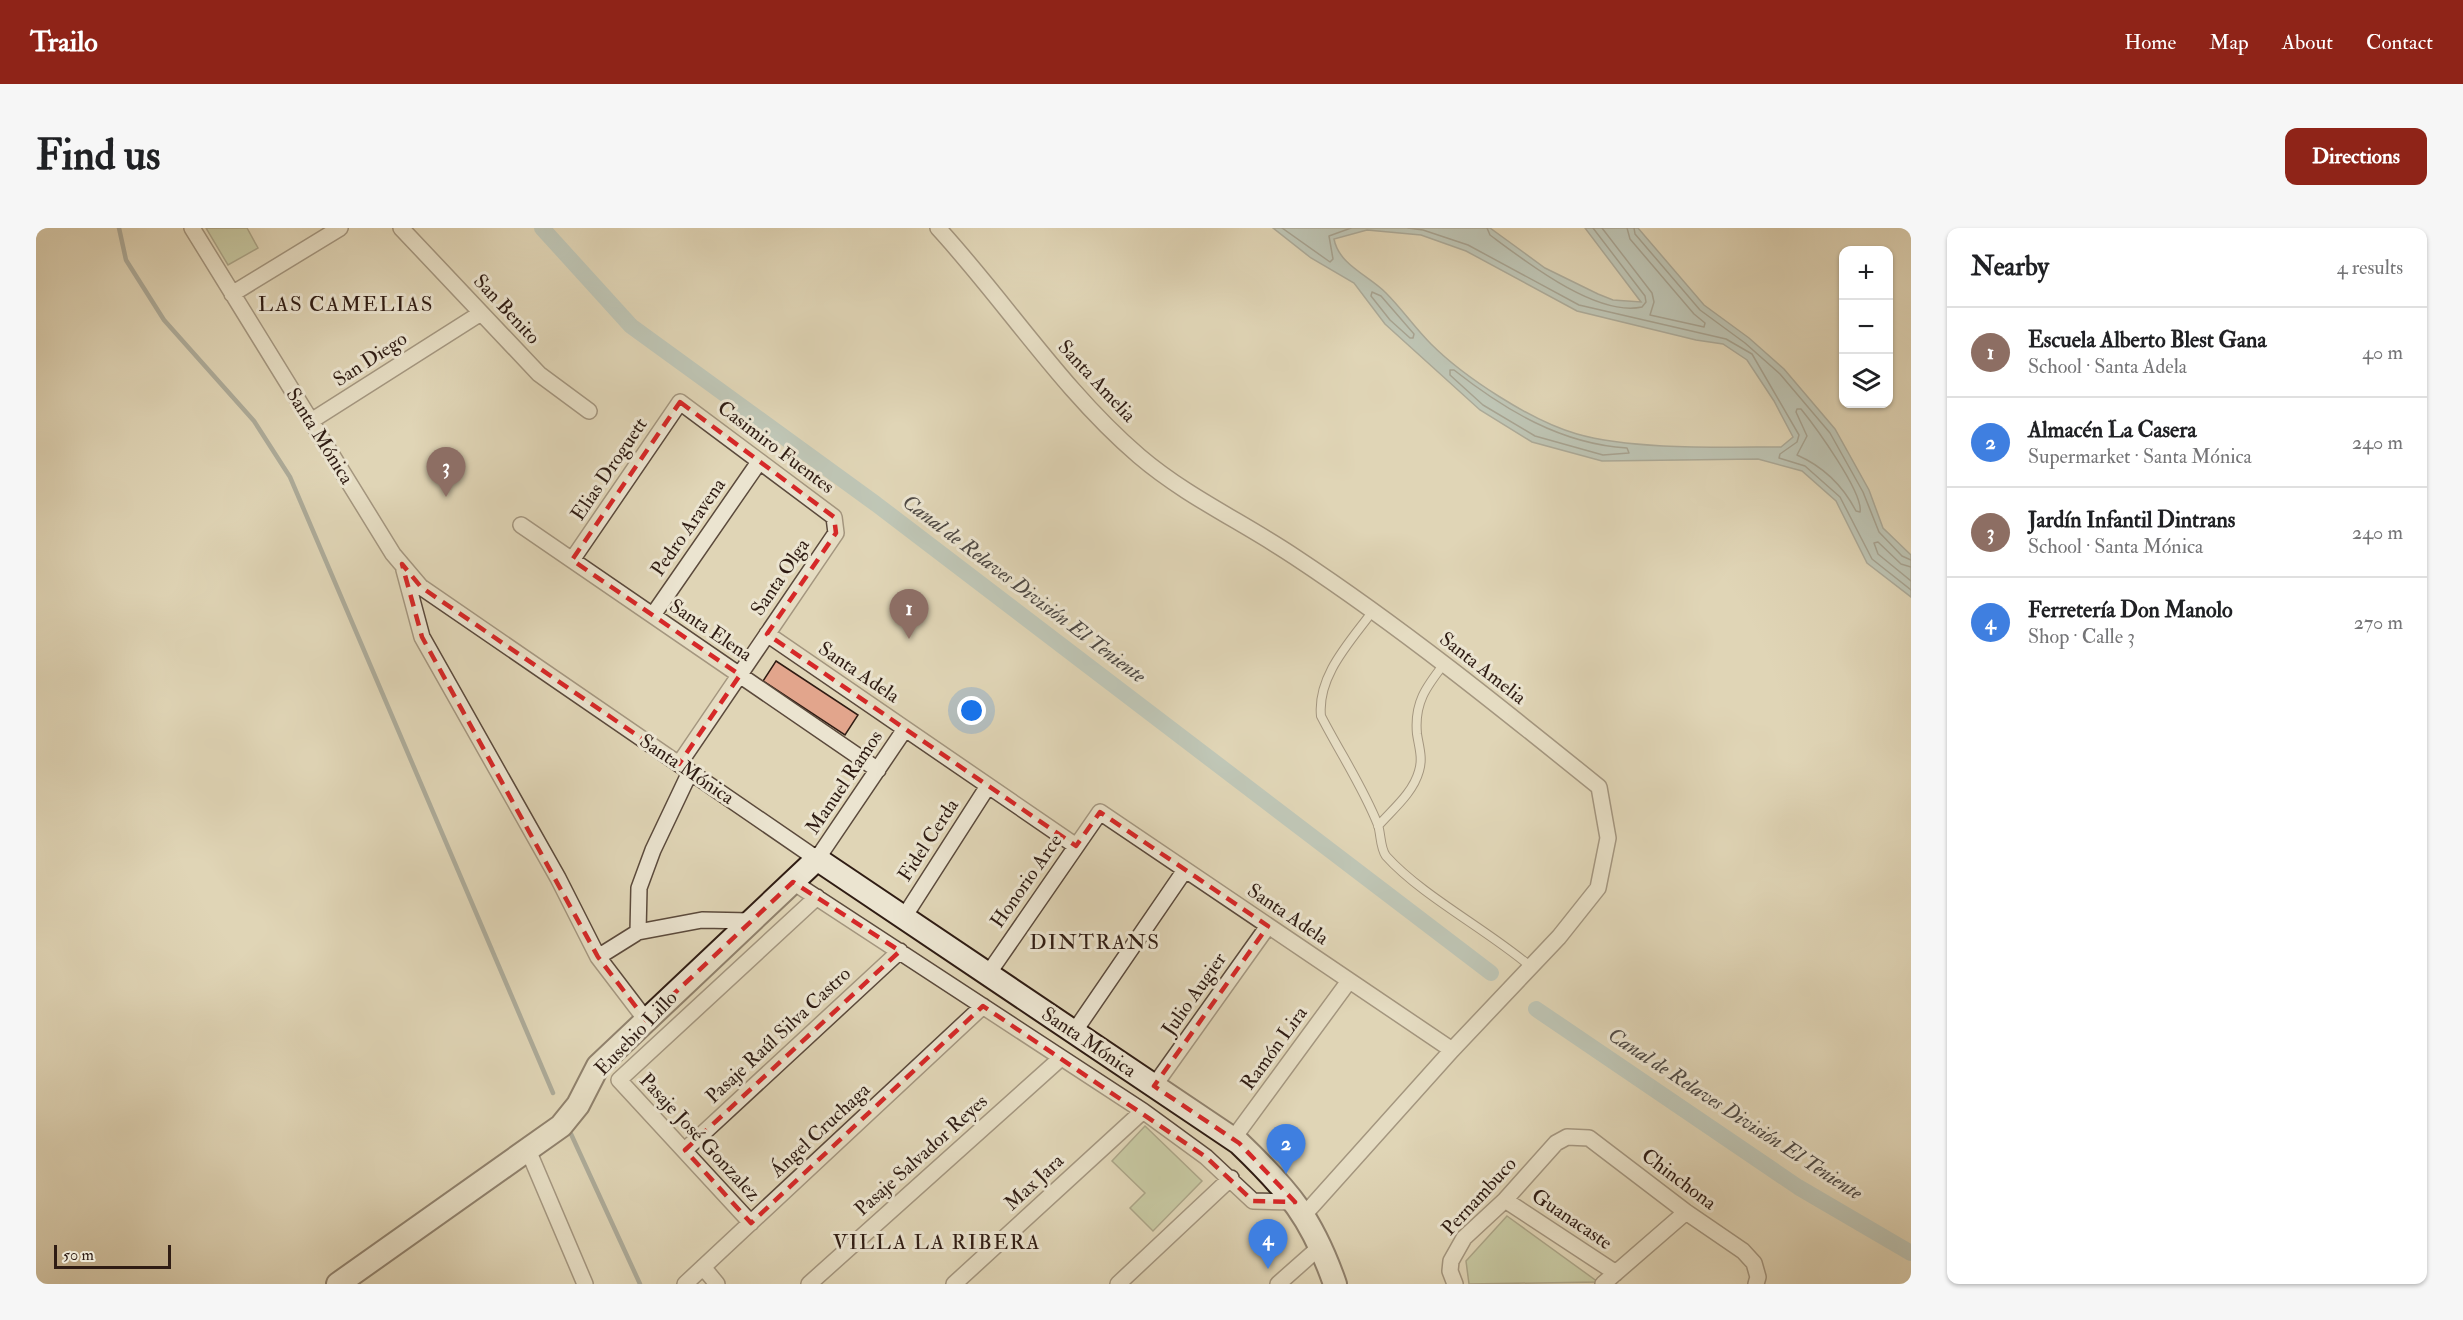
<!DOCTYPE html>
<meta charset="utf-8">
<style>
body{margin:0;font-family:"IM FELL Double Pica",serif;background:#f6f6f6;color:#202124}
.controls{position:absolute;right:18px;top:18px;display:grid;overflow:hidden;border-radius:12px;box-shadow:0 2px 4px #0004}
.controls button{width:54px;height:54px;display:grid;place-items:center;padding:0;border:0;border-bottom:2px solid #e0e0e0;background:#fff;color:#202124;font:30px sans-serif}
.scale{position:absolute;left:18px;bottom:15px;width:117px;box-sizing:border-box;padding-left:6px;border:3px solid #2f1c13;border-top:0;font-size:16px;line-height:21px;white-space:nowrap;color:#2f1c13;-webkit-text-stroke:4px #ebe4d0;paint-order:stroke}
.you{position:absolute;left:936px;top:483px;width:21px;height:21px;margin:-15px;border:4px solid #fff;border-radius:50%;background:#1a73e8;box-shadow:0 0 0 9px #1a73e833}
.badge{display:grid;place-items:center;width:39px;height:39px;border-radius:50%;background:#8f2418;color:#fff;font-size:20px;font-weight:700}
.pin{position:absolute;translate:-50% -50px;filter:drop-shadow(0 2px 3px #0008)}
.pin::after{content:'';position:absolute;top:32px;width:21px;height:18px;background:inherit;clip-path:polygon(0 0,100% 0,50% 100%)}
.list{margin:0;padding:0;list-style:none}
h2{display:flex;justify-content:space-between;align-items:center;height:78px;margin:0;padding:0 24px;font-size:26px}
h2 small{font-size:20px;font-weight:400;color:#757577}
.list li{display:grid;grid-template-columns:39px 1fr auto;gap:18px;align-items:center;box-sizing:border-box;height:90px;padding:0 24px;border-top:2px solid #e0e0e0}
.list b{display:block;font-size:22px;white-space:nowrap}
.list p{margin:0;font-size:20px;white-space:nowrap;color:#757577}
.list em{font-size:20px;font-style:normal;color:#757577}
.icon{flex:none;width:33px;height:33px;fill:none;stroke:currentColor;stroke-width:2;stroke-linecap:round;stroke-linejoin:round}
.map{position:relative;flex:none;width:1875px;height:1056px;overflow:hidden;border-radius:12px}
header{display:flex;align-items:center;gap:36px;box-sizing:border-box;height:84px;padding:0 30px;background:#8f2418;color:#fff}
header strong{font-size:28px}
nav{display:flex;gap:33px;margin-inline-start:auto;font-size:21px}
.intro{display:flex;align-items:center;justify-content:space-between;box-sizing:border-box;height:144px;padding:0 36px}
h1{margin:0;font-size:42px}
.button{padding:15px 27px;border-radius:12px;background:#8f2418;color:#fff;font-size:21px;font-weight:700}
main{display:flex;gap:36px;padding:0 36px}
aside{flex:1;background:#fff;border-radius:12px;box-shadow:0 2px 4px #0004}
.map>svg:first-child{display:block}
.green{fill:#aebe91;stroke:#6e6d52;stroke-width:1.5}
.water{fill:#99b6b9;stroke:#6f7877;stroke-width:1.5;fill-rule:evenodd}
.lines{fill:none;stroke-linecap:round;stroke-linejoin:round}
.shore{stroke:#646966;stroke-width:1.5}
.stream{stroke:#6f7877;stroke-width:4.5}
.canal{stroke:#99b6b9;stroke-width:16}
.building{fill:#e2a58c;stroke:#2f1c13;stroke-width:1.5}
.lane-casing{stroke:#5b4a3c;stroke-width:10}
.street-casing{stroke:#5b4a3c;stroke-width:18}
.secondary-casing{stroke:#2f1c13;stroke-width:26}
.lane{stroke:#ebe4d0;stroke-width:8}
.street{stroke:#ebe4d0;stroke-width:15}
.secondary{stroke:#ebe4d0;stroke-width:22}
.marked{fill:none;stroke:#d62828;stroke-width:4.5;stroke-dasharray:12 8;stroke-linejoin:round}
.labels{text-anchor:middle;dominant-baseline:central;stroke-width:6;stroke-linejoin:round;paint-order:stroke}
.street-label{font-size:20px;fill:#2f1c13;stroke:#ebe4d0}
.neighbourhood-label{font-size:21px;letter-spacing:1.5px;fill:#2f1c13;stroke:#ebe4d0}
.water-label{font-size:21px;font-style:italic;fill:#4f4a45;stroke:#ebe4d0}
</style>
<header>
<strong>Trailo</strong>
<nav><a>Home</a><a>Map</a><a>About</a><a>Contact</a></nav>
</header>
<div class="intro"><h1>Find us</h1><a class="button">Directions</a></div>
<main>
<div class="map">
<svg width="1875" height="1056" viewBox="0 0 1875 1056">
<rect width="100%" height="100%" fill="#e0d5b6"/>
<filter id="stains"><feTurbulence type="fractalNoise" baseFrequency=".00333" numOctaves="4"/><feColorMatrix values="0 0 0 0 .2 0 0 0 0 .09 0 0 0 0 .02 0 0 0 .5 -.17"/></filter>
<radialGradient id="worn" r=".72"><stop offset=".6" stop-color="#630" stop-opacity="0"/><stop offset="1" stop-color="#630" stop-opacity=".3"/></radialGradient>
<path class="green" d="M 170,0 L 211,0 L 222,20 L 192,37 Z
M 1109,898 L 1166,953 L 1117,1003 L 1094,980 L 1109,965 L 1076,933 Z
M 1471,988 L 1562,1054 L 1433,1056 L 1430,1033 Z"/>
<path class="water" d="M 1237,0 L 1454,0 L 1509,40 L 1562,66 L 1577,72 L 1605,74 L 1549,0 L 1602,0 L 1668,77 L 1713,110 L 1748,141 L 1799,201 L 1833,262 L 1847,300 L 1875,327 L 1875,369 L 1831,335 L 1800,273 L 1766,243 L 1722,231 L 1566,233 L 1496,214 L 1444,182 L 1349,96 L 1318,55 L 1275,30 ZM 1331,2 L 1385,7 L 1430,23 L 1541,83 L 1660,112 L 1687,116 L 1711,132 L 1738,173 L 1757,209 L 1745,219 C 1684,219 1597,222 1541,206 C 1495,193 1428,149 1395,116 C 1379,100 1366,81 1350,65 C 1332,47 1303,37 1298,11 Z"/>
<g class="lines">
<path class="shore" d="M 1246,0 L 1294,34 L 1297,31 L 1293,8 L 1315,0
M 1372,0 L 1387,2 L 1432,17 L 1543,77 L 1690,111 L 1716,126 L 1763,207 L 1761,214 L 1744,226 L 1743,230 L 1769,238 L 1804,269 L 1836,331 L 1875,362
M 1451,0 L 1454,7 C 1489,33 1560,89 1606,79 L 1610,74 L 1609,68 L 1557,0
M 1566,0 L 1616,65 L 1618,74 L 1614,87 L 1668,99 L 1669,95 L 1658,86 L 1594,11 L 1591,0
M 1598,0 L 1599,6 L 1664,82 L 1709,115 L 1744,146 L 1794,205 L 1827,264 L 1843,304 L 1866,328 L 1875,332
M 1336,64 L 1345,68 L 1378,106 L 1377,110 L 1374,110 L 1354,92 L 1335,68 Z
M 1414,142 L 1418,142 C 1469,182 1525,216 1591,220 L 1593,225 L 1567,227 L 1499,208 L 1447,177 L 1414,147 Z
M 1761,181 L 1765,181 C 1778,197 1828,265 1824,284 L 1820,283 C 1807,258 1786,238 1761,227 L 1771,208 L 1760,184 Z
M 1875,339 L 1865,336 L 1842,314 L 1838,315 L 1842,326 L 1875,353"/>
<path class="stream" d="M 83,0 L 90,32 L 128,92 L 218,193 L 254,249 L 517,865
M 535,906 L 604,1056"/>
<path class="canal" d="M 506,0 L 595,98 L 840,276 L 1455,745
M 1500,781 L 1762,959 L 1875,1025"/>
</g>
<path class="building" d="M 740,433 L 822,487 L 809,507 L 727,453 Z"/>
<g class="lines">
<defs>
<path id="lane" d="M 1336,384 C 1314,414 1281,448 1285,488 C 1304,525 1327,559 1342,597 C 1345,606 1344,620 1350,628 C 1386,668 1452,702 1495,739
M 1342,598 C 1357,581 1377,565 1383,543 C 1387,530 1383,519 1381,506 C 1378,475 1390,459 1408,436"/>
<path id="street" d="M 156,0 L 357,326 L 385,359 L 781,631 L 869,501
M 365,0 L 503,146 L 553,183
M 902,0 C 970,74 1026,162 1103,228 C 1151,269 1207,294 1259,329 C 1365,399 1464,479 1563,559 L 1572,610 L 1562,660 L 1523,709 L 1416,822 L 1268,987
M 196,66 L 304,0
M 275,193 L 445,85
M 485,297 L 842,542
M 536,332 L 644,174 L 798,289 L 800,305 L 643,536
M 368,342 L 386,409 L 522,650 L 562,729 L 610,792
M 617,387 L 723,234
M 731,406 L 1040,618
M 757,654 L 1107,883 L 1170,929 L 1217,973 L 1259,974
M 868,689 L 952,558
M 602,704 L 603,660 L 617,622 L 654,544
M 562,729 L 602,704 L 666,692 L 715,693
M 952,746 L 1064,584 L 1416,822
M 1038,804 L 1149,642
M 1118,858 L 1232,698
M 1197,911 L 1313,753
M 492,922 L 549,1056
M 649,922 L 864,723
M 1469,972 L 1580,1045
M 715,995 L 583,852 L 781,669
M 667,1039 L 681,1056
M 649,1056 L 947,778
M 773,1056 L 1025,830
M 918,1056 L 1107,883
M 1082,1056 L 1195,950
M 1242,1056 L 1286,1017
M 1419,1056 L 1414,1043 L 1415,1033 L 1428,1010 L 1469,972 L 1520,915 L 1531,909 L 1553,910 L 1650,984 L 1707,1023 L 1718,1035 L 1722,1049 L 1720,1056
M 1567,1056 L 1650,984"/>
<path id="secondary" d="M 302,1056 L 525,898 L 542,877 L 562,838 L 781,631 L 1203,915 C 1253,963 1276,990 1299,1056"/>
</defs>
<use href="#lane" class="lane-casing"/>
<use href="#street" class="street-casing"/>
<use href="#secondary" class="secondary-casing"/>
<use href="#lane" class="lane"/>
<use href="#street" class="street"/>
<use href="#secondary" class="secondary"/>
</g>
<path d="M0 0H1875V1056H0ZM 644,174 L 798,289 L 800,305 L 731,406 L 1040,618 L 1064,584 L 1232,698 L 1118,858 L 1203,915 L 1259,974 L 1217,973 L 1170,929 L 947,778 L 715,995 L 649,922 L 864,723 L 757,654 L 610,792 L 562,729 L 386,409 L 366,336 L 385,359 L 643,536 L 704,447 L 536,332 Z" fill="#e0d5b6" fill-opacity=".55" fill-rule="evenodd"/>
<path class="marked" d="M 644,174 L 798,289 L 800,305 L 731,406 L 1040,618 L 1064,584 L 1232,698 L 1118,858 L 1203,915 L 1259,974 L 1217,973 L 1170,929 L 947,778 L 715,995 L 649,922 L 864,723 L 757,654 L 610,792 L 562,729 L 386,409 L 366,336 L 385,359 L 643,536 L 704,447 L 536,332 Z"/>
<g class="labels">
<g class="street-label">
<text transform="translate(471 81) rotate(47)">San Benito</text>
<text transform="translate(334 131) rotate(-33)">San Diego</text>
<text transform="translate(1061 153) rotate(47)">Santa Amelia</text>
<text transform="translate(284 208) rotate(58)">Santa Mónica</text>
<text transform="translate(740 219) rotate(37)">Casimiro Fuentes</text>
<text transform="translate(573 241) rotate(-56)">Elias Droguett</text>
<text transform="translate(652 299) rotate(-55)">Pedro Aravena</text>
<text transform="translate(744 349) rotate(-56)">Santa Olga</text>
<text transform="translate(675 402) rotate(34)">Santa Elena</text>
<text transform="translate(1447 440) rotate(38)">Santa Amelia</text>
<text transform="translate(823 444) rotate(34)">Santa Adela</text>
<text transform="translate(651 541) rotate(34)">Santa Mónica</text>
<text transform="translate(808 554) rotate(-56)">Manuel Ramos</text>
<text transform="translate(892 612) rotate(-57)">Fidel Cerda</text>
<text transform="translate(990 653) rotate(-55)">Honorio Arce</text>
<text transform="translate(1252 686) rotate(34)">Santa Adela</text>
<text transform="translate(1158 766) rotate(-55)">Julio Augier</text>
<text transform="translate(600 805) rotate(-46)">Eusebio Lillo</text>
<text transform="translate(742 807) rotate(-43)">Pasaje Raúl Silva Castro</text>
<text transform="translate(1053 814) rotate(34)">Santa Mónica</text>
<text transform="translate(1238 820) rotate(-54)">Ramón Lira</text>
<text transform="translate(784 902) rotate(-43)">Ángel Cruchaga</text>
<text transform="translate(664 909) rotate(47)">Pasaje José Gonzalez</text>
<text transform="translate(885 927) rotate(-42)">Pasaje Salvador Reyes</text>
<text transform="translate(1643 951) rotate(37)">Chinchona</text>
<text transform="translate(998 954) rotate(-43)">Max Jara</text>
<text transform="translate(1443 968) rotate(-47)">Pernambuco</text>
<text transform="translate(1536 991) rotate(34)">Guanacaste</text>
</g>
<g class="neighbourhood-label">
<text x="310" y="76">LAS CAMELIAS</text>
<text x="1059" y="714">DINTRANS</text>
<text x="901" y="1014">VILLA LA RIBERA</text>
</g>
<g class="water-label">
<text transform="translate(988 361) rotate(37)">Canal de Relaves División El Teniente</text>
<text transform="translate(1699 886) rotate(33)">Canal de Relaves División El Teniente</text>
</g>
</g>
<rect width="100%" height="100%" filter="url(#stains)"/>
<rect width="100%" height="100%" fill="url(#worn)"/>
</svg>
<div class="controls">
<button>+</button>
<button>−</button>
<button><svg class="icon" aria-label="layers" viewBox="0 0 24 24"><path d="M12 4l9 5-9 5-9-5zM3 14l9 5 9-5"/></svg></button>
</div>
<div class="scale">50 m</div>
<div class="you"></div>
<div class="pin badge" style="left:873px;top:411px;background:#8d6e63">1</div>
<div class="pin badge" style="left:1250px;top:946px;background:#3f7fe0">2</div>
<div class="pin badge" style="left:410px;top:269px;background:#8d6e63">3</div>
<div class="pin badge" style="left:1232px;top:1041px;background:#3f7fe0">4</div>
</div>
<aside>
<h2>Nearby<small>4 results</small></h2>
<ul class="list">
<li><span class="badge" style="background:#8d6e63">1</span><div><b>Escuela Alberto Blest Gana</b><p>School · Santa Adela</p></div><em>40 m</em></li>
<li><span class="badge" style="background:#3f7fe0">2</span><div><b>Almacén La Casera</b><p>Supermarket · Santa Mónica</p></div><em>240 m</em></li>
<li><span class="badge" style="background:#8d6e63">3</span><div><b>Jardín Infantil Dintrans</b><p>School · Santa Mónica</p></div><em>240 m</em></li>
<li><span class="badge" style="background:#3f7fe0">4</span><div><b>Ferretería Don Manolo</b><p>Shop · Calle 3</p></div><em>270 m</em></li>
</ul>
</aside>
</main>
